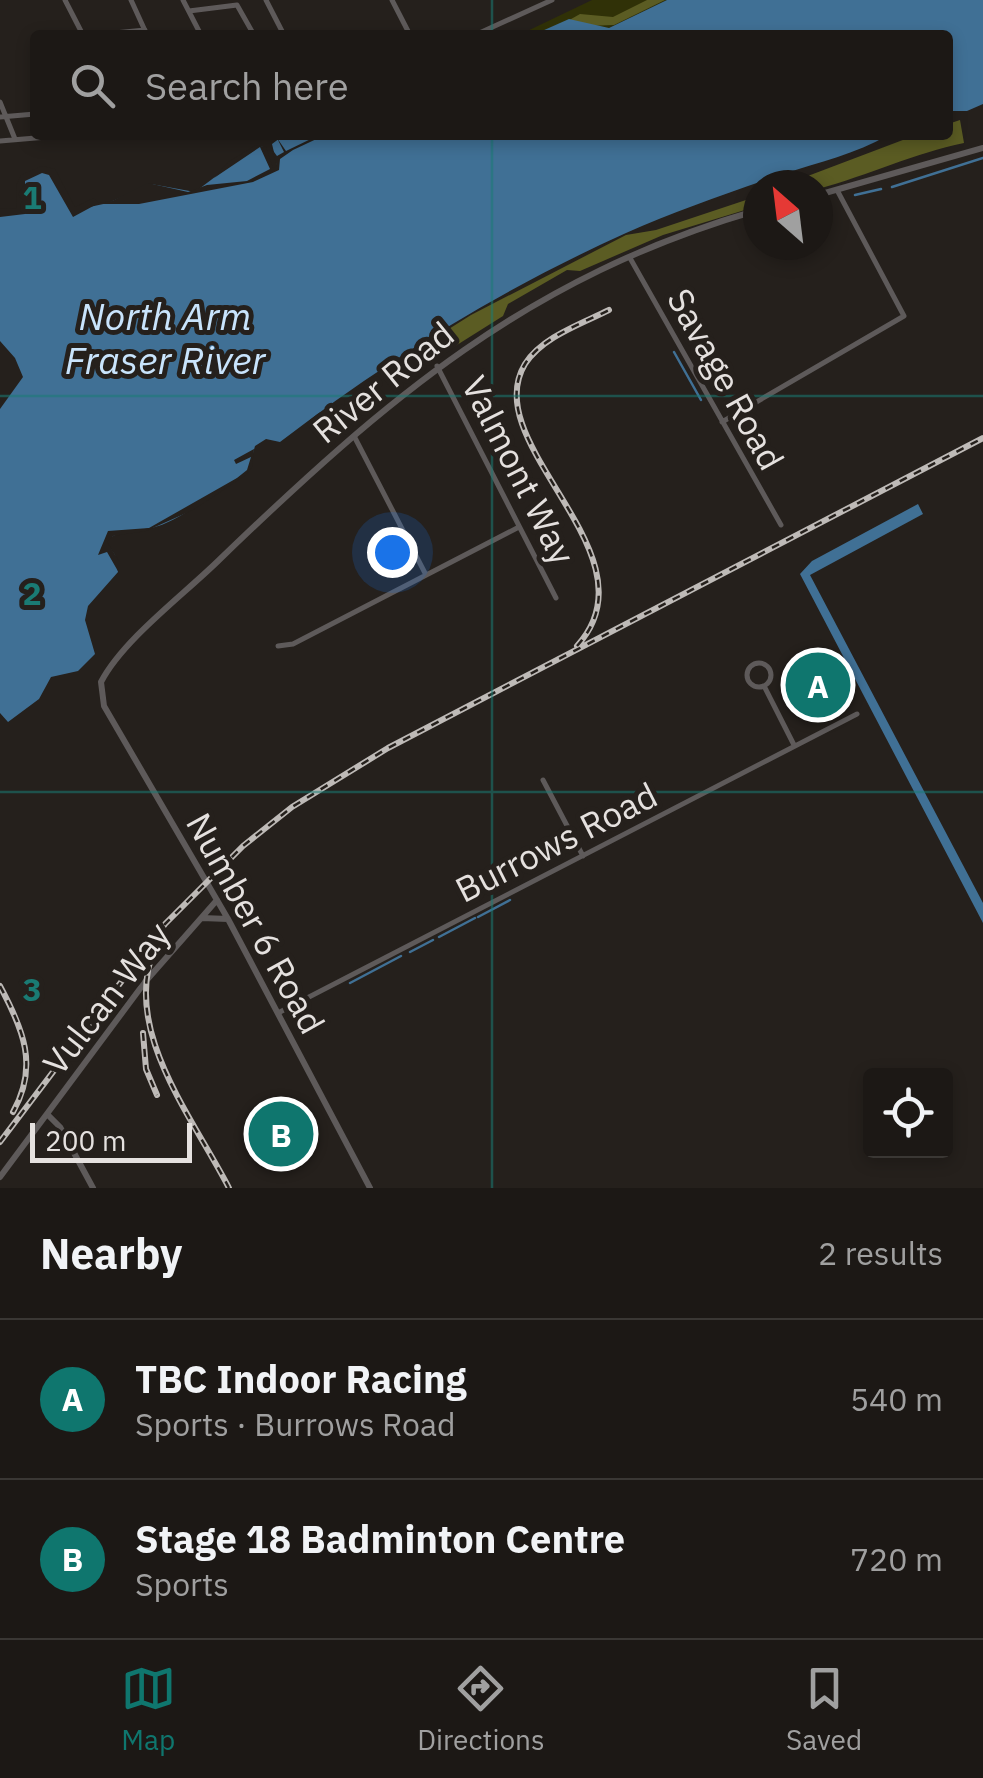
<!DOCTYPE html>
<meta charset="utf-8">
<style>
body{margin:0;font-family:"IBM Plex Sans",sans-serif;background:#292522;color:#f1f3f6}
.controls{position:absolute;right:30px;bottom:30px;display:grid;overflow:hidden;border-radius:10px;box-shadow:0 5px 15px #0003}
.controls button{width:90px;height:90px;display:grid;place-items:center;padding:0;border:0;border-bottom:2px solid #3a3734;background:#1c1815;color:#f1f3f6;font:50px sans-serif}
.compass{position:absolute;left:743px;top:170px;width:90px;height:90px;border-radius:50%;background:#1c1815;box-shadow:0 5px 15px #0003;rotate:332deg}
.scale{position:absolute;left:30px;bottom:25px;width:162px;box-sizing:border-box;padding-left:10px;border:5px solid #e5e1df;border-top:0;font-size:28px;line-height:35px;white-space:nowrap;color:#e5e1df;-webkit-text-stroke:8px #25201c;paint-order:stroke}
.you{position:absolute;left:392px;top:552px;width:35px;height:35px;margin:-25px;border:8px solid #fff;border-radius:50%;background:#1a73e8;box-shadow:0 0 0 15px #1a73e833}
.badge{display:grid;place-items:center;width:65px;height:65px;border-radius:50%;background:#0f766e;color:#fff;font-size:32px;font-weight:700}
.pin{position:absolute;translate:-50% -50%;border:5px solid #fff;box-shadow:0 2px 10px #0006}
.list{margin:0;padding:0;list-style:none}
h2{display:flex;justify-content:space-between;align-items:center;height:130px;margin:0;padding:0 40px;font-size:42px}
h2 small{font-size:32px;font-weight:400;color:#a0a0a0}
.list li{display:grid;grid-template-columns:65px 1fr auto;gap:30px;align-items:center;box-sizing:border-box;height:160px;padding:0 40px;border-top:2px solid #3a3734}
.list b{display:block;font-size:38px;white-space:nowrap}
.list p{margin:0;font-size:32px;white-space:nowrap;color:#a0a0a0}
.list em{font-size:32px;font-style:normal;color:#a0a0a0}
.icon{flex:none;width:55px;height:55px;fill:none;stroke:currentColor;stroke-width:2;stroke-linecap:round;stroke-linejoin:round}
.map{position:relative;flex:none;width:983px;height:1188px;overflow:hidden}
.search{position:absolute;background:#1c1815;box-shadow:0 5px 15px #0003;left:30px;right:30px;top:30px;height:110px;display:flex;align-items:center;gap:25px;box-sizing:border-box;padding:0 35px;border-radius:10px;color:#a0a0a0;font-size:38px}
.sheet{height:450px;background:#1c1815}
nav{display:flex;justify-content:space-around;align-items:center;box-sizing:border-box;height:140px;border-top:2px solid #3a3734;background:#1c1815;font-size:28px;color:#a0a0a0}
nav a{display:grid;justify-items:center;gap:5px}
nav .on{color:#0f766e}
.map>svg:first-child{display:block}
.green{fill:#303107}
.forest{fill:#5b5c23}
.water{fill:#407095}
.pier{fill:#25201c}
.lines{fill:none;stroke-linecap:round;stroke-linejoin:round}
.stream{stroke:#407095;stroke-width:2.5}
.minor{stroke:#5e5a5a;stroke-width:5}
.tertiary{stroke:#5e5a5a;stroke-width:6}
.rail-casing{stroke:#bebab7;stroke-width:6}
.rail{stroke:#25201c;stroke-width:2.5;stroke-dasharray:8;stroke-linecap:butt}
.grid{fill:none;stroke:#1a7b74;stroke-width:2.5;stroke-opacity:0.55}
.labels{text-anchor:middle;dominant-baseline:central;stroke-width:10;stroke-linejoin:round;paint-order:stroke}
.street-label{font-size:35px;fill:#e5e1df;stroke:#25201c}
.water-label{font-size:38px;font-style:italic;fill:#c9e4fc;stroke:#25201c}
.grid-label{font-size:32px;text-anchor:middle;font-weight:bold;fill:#1a7b74;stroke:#25201c;stroke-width:10;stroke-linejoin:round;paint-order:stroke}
</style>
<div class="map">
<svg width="983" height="1188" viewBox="0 0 983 1188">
<rect width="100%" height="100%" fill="#25201c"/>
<path class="green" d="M 592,0 L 667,0 L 609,28 L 559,24 L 533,35 L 519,35 Z"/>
<path class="forest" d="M 647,0 L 665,0 L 614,25 L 557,27 L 580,14 L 613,17 Z
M 960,120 L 964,143 C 915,153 869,175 818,189 L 818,185 L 784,185 L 916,135 L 948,135 L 948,124 Z
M 758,196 L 758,206 L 663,235 L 580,271 L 567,270 L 508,304 L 503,316 L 441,355 L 429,344 L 387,368 L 471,315 L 626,235 L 656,230 Z"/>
<path class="water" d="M 667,0 L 983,0 L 983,104 L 967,111 L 948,111 L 948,35 L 533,35 L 569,19 L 609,28 Z
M 284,135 L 888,135 C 856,154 819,162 783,174 C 731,192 676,211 626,233 C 502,289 388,359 280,442 L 266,439 L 255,446 L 248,471 C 222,488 195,510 166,523 C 145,533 123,527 105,541 L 115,555 L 118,572 L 88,606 L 85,620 L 95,654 L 78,671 L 51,677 L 39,699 L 8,722 L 0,713 L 0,409 L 23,377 L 15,358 L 0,341 L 0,214 L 17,213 L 24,178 L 42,169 L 51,171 L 71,211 L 108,203 L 151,184 L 195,192 L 256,146 L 262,146 L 272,169 L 278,169 L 272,144 Z
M 918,504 L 923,514 L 810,575 L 983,903 L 983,923 L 800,574 L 812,561 Z"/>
<path class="pier" d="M 319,135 L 325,135 L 293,150 L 280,159 L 279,170 L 253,182 L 139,204 L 97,204 L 73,217 L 49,175 L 42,173 L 25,181 L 25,214 L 0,217 L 0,209 L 17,208 L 16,186 L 21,175 L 42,166 L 55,169 L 75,207 L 94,198 L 99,203 L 112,201 L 148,183 L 188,192 L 207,185 L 247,181 L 270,169 L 260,147 L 214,178 L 228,162 L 256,145 L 266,147 L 273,168 L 277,166 L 271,148 L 277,156 L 284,152 L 277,138 L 286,151 Z
M 254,449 L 252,467 L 246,475 L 193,510 L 146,531 L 113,536 L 107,542 L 119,561 L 119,573 L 107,552 L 98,555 L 108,531 L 149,528 L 237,478 L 247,470 L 251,457 L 236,464 L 234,460 Z"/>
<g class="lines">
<path class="stream" d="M 892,187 L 983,158
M 855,195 L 881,189
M 674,352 L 701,400
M 478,917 L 510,900
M 439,937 L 475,918
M 410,952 L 433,940
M 350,983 L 401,956"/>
<path class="minor" d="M 65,0 L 83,35
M 131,0 L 147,35
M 183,0 L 201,35
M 266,0 L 284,35
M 392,0 L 410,35
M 189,11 L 237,5 L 254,35
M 94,35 L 145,30
M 475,35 L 552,0
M 0,102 L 15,139
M 0,117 L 35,114
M 0,141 L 71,135
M 630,258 L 781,525
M 437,366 L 556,598
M 722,422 L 904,316 L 837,190
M 354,436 L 426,575
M 278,646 L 293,644 L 519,527
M747 675a12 12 0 1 1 24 0a12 12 0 1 1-24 0Z
M 764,686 L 794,745
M 543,780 L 583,856
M 278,1013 L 857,714"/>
<path class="tertiary" d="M 818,195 L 983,148
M 202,918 L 228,919
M 48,1115 L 60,1127 L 93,1188
M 0,1177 L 145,982 L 217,900
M 370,1188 L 228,919 L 104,706 L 101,682 C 123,640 182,596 217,562 C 386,399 527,277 758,210"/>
<defs>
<path id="rail" d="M 577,646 C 660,555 476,445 525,364 C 542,337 581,324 609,310
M 156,945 C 119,1027 192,1116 229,1188
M 0,986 C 23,1029 39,1066 13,1112
M 143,1033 L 146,1069 L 157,1095
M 0,1142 L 165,924 L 243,846 L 292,807 L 388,748 L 983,438"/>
</defs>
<use href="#rail" class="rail-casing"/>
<use href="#rail" class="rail"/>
</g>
<path class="grid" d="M 492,0 L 492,35M 492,135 L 492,1188M 0,396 L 983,396M 0,792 L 983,792"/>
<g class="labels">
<g class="street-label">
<text transform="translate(726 379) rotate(61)">Savage Road</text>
<text transform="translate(383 382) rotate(-39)">River Road</text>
<text transform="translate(519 470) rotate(63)">Valmont Way</text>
<text transform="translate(556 842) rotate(-27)">Burrows Road</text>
<text transform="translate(256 923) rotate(61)">Number 6 Road</text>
<text transform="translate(106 998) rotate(-52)">Vulcan Way</text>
</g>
<g class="water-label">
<text x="165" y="315">North Arm<tspan x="165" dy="44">Fraser River</tspan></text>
</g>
</g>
<g class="grid-label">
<text x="32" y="209">1</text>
<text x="32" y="605">2</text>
<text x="32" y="1001">3</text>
</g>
</svg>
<div class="controls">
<button><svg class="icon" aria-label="locate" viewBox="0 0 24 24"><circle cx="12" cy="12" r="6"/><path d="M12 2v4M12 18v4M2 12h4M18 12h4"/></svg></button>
</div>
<svg class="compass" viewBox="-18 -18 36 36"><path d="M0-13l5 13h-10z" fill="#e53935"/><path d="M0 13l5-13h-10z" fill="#a0a0a0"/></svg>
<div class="scale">200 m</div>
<div class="you"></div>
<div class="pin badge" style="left:818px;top:685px">A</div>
<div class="pin badge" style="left:281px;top:1134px">B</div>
<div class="search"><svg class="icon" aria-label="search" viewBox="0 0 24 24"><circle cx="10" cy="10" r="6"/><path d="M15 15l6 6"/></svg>Search here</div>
</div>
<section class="sheet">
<h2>Nearby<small>2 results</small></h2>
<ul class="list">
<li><span class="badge">A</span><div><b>TBC Indoor Racing</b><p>Sports · Burrows Road</p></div><em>540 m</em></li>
<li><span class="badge">B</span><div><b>Stage 18 Badminton Centre</b><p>Sports</p></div><em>720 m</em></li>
</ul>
</section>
<nav>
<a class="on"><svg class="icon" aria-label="map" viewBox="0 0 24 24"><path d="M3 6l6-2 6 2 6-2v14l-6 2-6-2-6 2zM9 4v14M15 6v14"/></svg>Map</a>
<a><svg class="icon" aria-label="directions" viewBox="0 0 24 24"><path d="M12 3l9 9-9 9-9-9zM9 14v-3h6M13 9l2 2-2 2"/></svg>Directions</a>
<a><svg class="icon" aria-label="saved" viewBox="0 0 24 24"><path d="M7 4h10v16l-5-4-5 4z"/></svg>Saved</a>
</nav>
